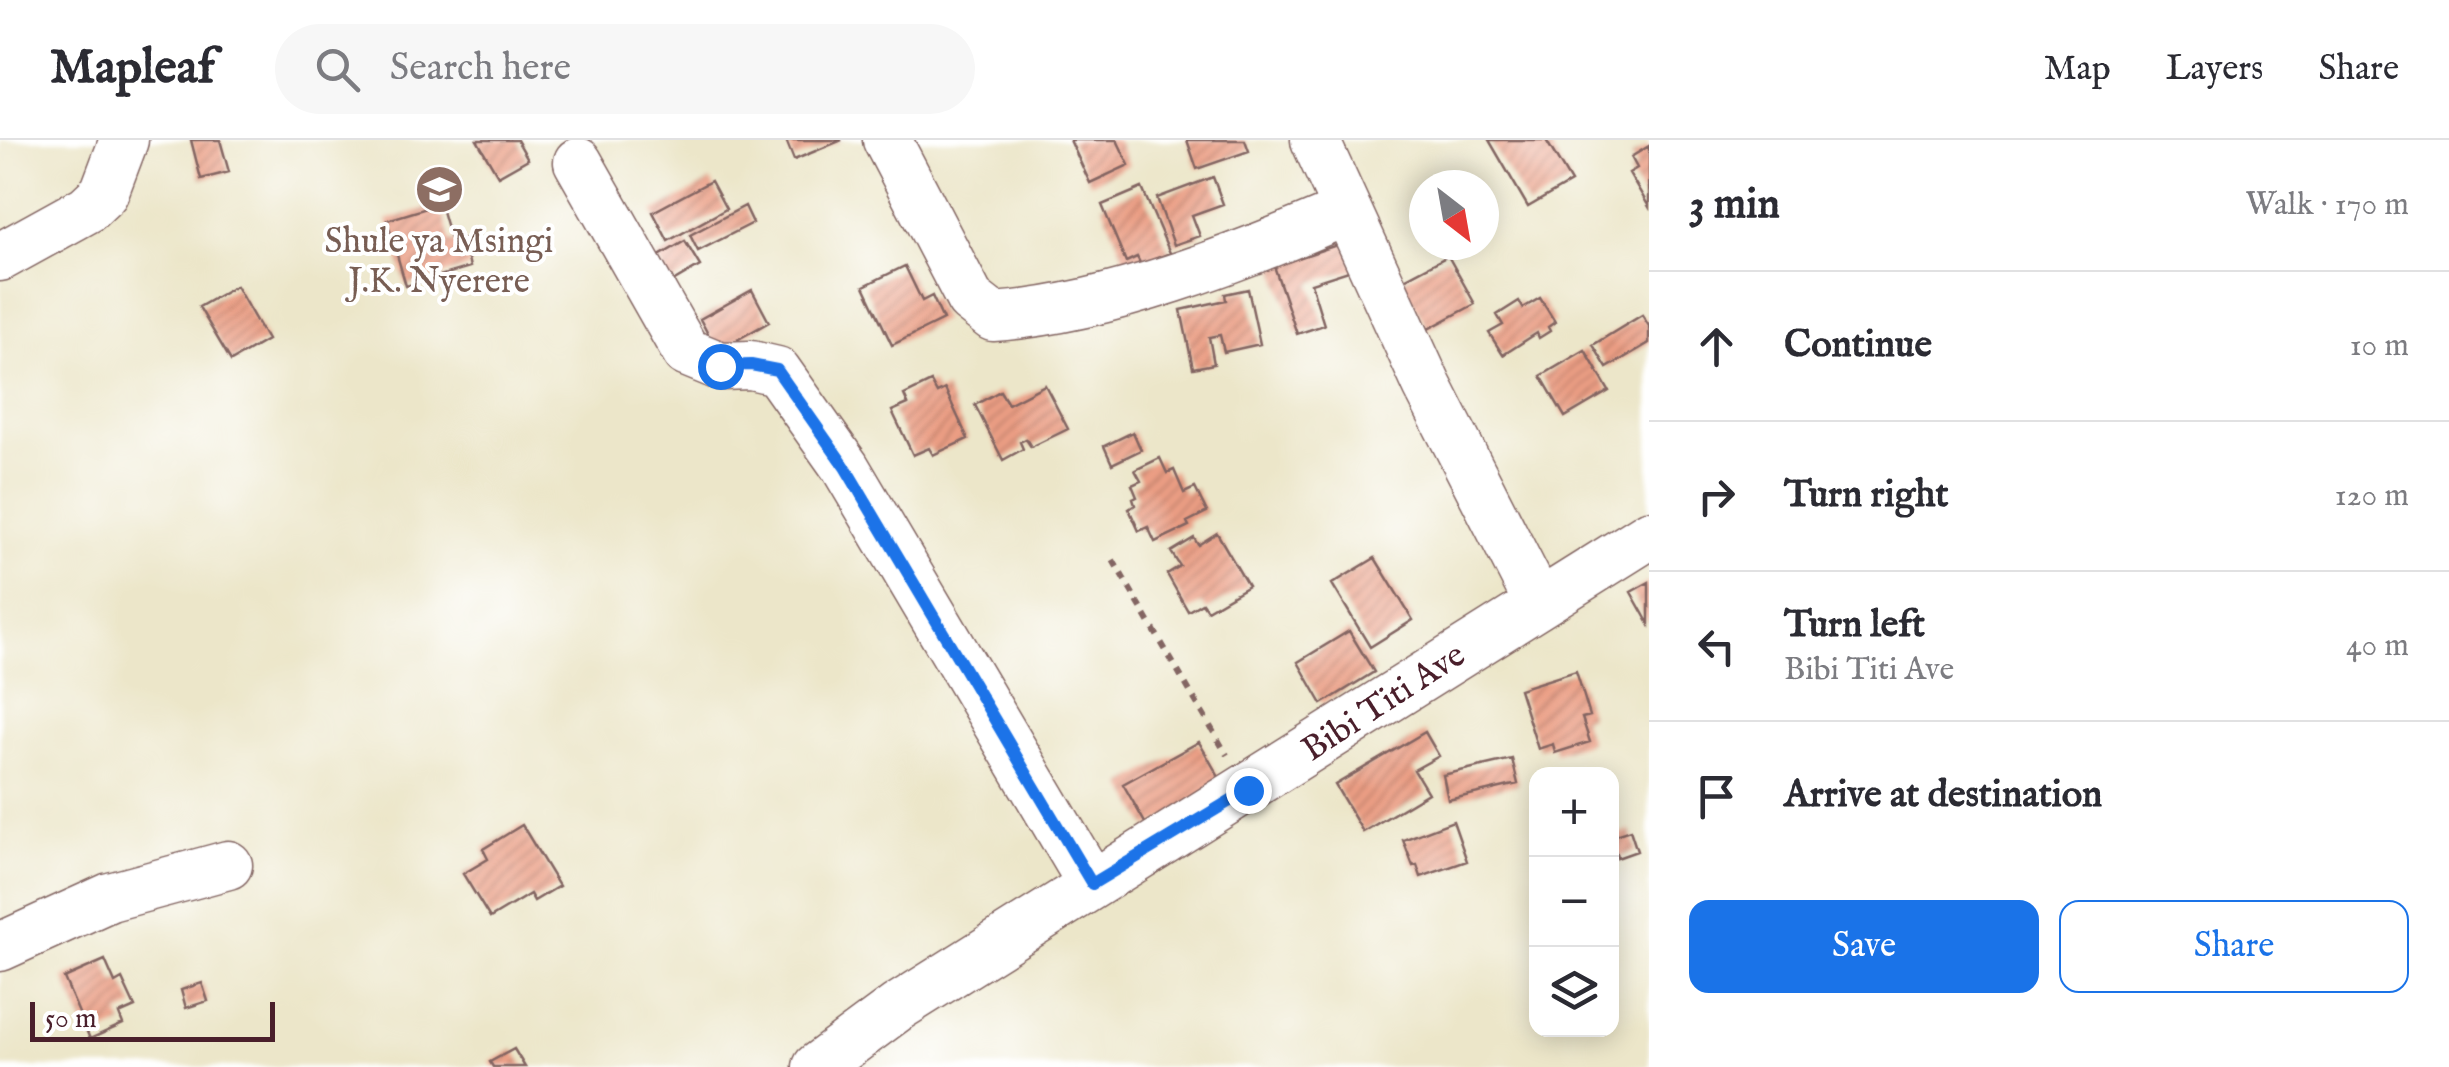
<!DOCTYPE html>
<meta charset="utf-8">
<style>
body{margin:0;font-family:"IM FELL English",serif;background:#f7f7f7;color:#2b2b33}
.controls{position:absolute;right:30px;bottom:30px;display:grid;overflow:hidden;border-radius:20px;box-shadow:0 5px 25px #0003}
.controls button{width:90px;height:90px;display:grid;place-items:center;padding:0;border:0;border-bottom:2px solid #e1e1e2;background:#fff;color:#2b2b33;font:50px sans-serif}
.compass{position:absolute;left:1409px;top:30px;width:90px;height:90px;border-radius:50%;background:#fff;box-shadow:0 5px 25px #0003;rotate:149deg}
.scale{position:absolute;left:30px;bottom:25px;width:245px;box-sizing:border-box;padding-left:10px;border:5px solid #4a1f2b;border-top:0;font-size:28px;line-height:35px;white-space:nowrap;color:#4a1f2b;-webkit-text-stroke:8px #fff;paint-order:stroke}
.stop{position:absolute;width:30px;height:30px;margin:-22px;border:8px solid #1a73e8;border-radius:50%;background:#fff}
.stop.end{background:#1a73e8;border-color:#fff;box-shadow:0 2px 10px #0008}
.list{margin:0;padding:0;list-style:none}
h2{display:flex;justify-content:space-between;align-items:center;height:130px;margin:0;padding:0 40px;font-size:42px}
h2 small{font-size:32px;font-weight:400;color:#7c7c81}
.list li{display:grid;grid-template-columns:65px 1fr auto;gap:30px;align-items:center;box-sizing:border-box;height:150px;padding:0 40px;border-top:2px solid #e1e1e2}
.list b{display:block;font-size:38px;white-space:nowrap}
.list p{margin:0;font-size:32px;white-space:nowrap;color:#7c7c81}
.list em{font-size:32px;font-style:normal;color:#7c7c81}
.actions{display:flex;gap:20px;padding:30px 40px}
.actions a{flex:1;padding:22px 0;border:2px solid #1a73e8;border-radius:20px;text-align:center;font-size:35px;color:#1a73e8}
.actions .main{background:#1a73e8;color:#fff}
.icon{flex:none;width:55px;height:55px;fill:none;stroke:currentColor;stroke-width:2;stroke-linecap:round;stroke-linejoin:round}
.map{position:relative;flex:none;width:1649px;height:927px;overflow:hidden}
header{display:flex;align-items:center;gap:60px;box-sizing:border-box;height:140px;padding:0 50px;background:#fff;border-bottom:2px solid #e1e1e2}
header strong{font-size:48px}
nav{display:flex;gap:55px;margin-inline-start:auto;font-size:35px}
.search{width:700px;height:90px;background:#f7f7f7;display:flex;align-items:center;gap:25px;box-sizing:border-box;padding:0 35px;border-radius:55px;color:#7c7c81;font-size:38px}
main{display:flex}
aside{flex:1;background:#fff}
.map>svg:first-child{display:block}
.building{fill:url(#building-hatch)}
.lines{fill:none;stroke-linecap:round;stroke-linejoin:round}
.minor-casing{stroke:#836562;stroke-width:51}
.path{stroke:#836562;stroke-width:6;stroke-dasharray:8 8;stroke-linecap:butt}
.minor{stroke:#fff;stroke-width:48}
.route{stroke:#1a73e8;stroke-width:12}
.labels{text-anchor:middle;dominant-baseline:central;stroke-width:8;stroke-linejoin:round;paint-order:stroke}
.education-label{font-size:35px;fill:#785e54;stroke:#fff}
.street-label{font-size:35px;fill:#4a1f2b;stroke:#fff}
</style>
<header>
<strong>Mapleaf</strong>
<div class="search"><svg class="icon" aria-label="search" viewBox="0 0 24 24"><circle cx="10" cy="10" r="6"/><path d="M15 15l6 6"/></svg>Search here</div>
<nav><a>Map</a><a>Layers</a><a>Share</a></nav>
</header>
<main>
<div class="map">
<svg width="1649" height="927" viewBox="0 0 1649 927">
<defs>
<pattern id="building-hatch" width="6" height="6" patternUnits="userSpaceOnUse" patternTransform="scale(2.5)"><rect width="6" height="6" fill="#eb9e84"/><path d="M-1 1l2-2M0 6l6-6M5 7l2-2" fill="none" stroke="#c0806c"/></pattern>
</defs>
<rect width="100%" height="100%" fill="#fff"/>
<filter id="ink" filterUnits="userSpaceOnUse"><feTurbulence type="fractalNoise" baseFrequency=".01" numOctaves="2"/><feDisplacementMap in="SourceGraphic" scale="20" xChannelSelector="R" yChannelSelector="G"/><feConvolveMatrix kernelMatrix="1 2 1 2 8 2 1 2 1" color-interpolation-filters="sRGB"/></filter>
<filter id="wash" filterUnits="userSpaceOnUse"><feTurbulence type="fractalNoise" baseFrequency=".0048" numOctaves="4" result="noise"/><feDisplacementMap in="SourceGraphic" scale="40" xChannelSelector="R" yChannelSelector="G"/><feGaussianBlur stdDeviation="2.25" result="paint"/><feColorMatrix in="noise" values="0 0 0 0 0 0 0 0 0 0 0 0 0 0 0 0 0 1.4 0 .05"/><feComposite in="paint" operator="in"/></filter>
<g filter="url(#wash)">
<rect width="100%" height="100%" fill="#ece6c9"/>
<g id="blocks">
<path class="building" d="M 191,0 L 220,0 L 229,32 L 201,39 Z
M 477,0 L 517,0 L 528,19 L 498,36 Z
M 786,0 L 842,0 L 794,20 Z
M 1070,0 L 1117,0 L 1129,25 L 1090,43 Z
M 1187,0 L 1245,0 L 1249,11 L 1197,29 Z
M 1489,0 L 1546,0 L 1571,42 L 1528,67 Z
M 1649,6 L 1649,67 L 1629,33 L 1637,28 L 1631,17 Z
M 1213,37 L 1223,64 L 1192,75 L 1200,96 L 1174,105 L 1157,58 Z
M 711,41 L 726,69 L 668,101 L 653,72 Z
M 1142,48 L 1170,113 L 1141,125 L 1137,117 L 1126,122 L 1102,65 Z
M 440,64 L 451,102 L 463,99 L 470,127 L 406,146 L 387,80 Z
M 745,66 L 753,83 L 698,111 L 690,95 Z
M 685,101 L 700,126 L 671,143 L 656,118 Z
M 1346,102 L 1355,129 L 1311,143 L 1324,185 L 1297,194 L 1274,126 Z
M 1448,116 L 1475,164 L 1428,189 L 1413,162 L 1397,143 Z
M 905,126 L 922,161 L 932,156 L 943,180 L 892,205 L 864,146 Z
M 236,146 L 267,200 L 231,221 L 199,167 Z
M 1248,149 L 1260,204 L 1224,212 L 1220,195 L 1209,197 L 1214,224 L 1193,228 L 1181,170 L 1226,160 L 1225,154 Z
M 752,150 L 769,182 L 717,211 L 700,179 Z
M 1540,158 L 1555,182 L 1548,187 L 1550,191 L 1539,198 L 1537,193 L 1503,215 L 1489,193 L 1503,185 L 1497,175 L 1519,161 L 1523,168 Z
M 1642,175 L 1649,186 L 1649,203 L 1607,228 L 1593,205 Z
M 1585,210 L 1609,251 L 1565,277 L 1541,236 Z
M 931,242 L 937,253 L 945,249 L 968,299 L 933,315 L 929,308 L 913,315 L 892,271 L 908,264 L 904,255 Z
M 1045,245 L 1068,289 L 1031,307 L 1026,299 L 1020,302 L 1023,309 L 1003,320 L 975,265 L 1000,251 L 1008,264 Z
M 1133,292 L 1141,310 L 1112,324 L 1104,306 Z
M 1160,318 L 1167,333 L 1174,330 L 1184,353 L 1195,348 L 1207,372 L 1187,382 L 1189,386 L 1155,402 L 1148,387 L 1139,391 L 1129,369 L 1135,365 L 1133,359 L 1137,357 L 1132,345 L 1141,341 L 1135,330 Z
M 1217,393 L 1248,446 L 1207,470 L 1202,463 L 1188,471 L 1167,434 L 1180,426 L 1171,412 L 1194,398 L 1198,405 Z
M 1375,418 L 1413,480 L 1370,507 L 1332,444 Z
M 1649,442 L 1649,484 L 1631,452 Z
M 1349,491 L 1374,532 L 1322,564 L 1298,522 Z
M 1576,531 L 1590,576 L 1582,578 L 1590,602 L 1555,613 L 1553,604 L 1538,609 L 1519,549 Z
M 1425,592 L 1439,616 L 1414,630 L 1428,653 L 1363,692 L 1335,645 Z
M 1199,602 L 1224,646 L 1148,688 L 1123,644 Z
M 1512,619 L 1518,644 L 1448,660 L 1443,635 Z
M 1453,681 L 1467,721 L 1421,737 L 1417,725 L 1413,726 L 1403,700 Z
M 522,685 L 559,746 L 534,761 L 530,754 L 490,778 L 463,734 L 488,719 L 483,709 Z
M 1630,690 L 1637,711 L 1617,718 L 1612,696 Z
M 105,820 L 115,843 L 122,839 L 135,867 L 119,874 L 123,884 L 90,899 L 64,838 Z
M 202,843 L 208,861 L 186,868 L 181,850 Z
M 514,909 L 525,927 L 493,927 L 490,922 Z"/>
</g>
</g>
<g filter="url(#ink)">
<use href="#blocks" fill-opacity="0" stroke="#836562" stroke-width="2.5"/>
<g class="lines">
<defs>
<path id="minor" d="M 887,0 L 970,159 L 993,177 C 1106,170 1243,116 1347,71
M 1315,0 L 1427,245 L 1539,464
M 578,22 L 686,212 L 720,226 L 751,225 L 777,231 L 845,327 L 1092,744
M 0,117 L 87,69 L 104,53 L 124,0
M 0,807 L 110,757 L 228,725
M 817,927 L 898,867 L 1649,395"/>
</defs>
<use href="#minor" class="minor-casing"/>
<path class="path" d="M 1113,420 L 1227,615"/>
<use href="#minor" class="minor"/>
</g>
</g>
<g class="lines" filter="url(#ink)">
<path class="route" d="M 720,226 L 751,225 L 777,230 L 845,327 L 1092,744 L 1248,650"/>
</g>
<defs>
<symbol id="school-disc" viewBox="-11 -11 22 22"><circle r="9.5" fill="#8d6e63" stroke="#fff"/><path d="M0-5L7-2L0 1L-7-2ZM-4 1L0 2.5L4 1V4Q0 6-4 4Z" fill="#fff"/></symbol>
</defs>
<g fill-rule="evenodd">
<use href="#school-disc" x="412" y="22" width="55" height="55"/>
</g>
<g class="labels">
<g class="education-label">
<text x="439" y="102">Shule ya Msingi<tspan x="439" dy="40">J.K. Nyerere</tspan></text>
</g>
<g class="street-label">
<text transform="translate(1384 563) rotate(-33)">Bibi Titi Ave</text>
</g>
</g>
</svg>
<div class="controls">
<button>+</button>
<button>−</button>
<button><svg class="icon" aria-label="layers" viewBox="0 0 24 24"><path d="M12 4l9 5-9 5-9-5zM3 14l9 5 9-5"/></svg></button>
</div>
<svg class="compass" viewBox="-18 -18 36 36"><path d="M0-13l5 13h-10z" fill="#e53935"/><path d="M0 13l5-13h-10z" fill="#7c7c81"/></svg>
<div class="scale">50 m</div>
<div class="stop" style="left:720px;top:226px"></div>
<div class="stop end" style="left:1248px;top:650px"></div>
</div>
<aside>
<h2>3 min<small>Walk · 170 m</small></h2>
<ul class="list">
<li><svg class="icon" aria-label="ahead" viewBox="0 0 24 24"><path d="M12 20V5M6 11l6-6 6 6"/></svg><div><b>Continue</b></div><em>10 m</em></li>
<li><svg class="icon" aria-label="right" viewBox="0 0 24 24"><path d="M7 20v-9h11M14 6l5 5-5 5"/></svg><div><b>Turn right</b></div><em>120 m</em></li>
<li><svg class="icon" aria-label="left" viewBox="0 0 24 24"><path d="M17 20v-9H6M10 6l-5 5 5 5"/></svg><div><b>Turn left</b><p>Bibi Titi Ave</p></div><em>40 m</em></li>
<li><svg class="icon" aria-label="arrive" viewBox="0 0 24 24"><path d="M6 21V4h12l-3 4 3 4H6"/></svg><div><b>Arrive at destination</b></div></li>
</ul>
<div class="actions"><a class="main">Save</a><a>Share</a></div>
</aside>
</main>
